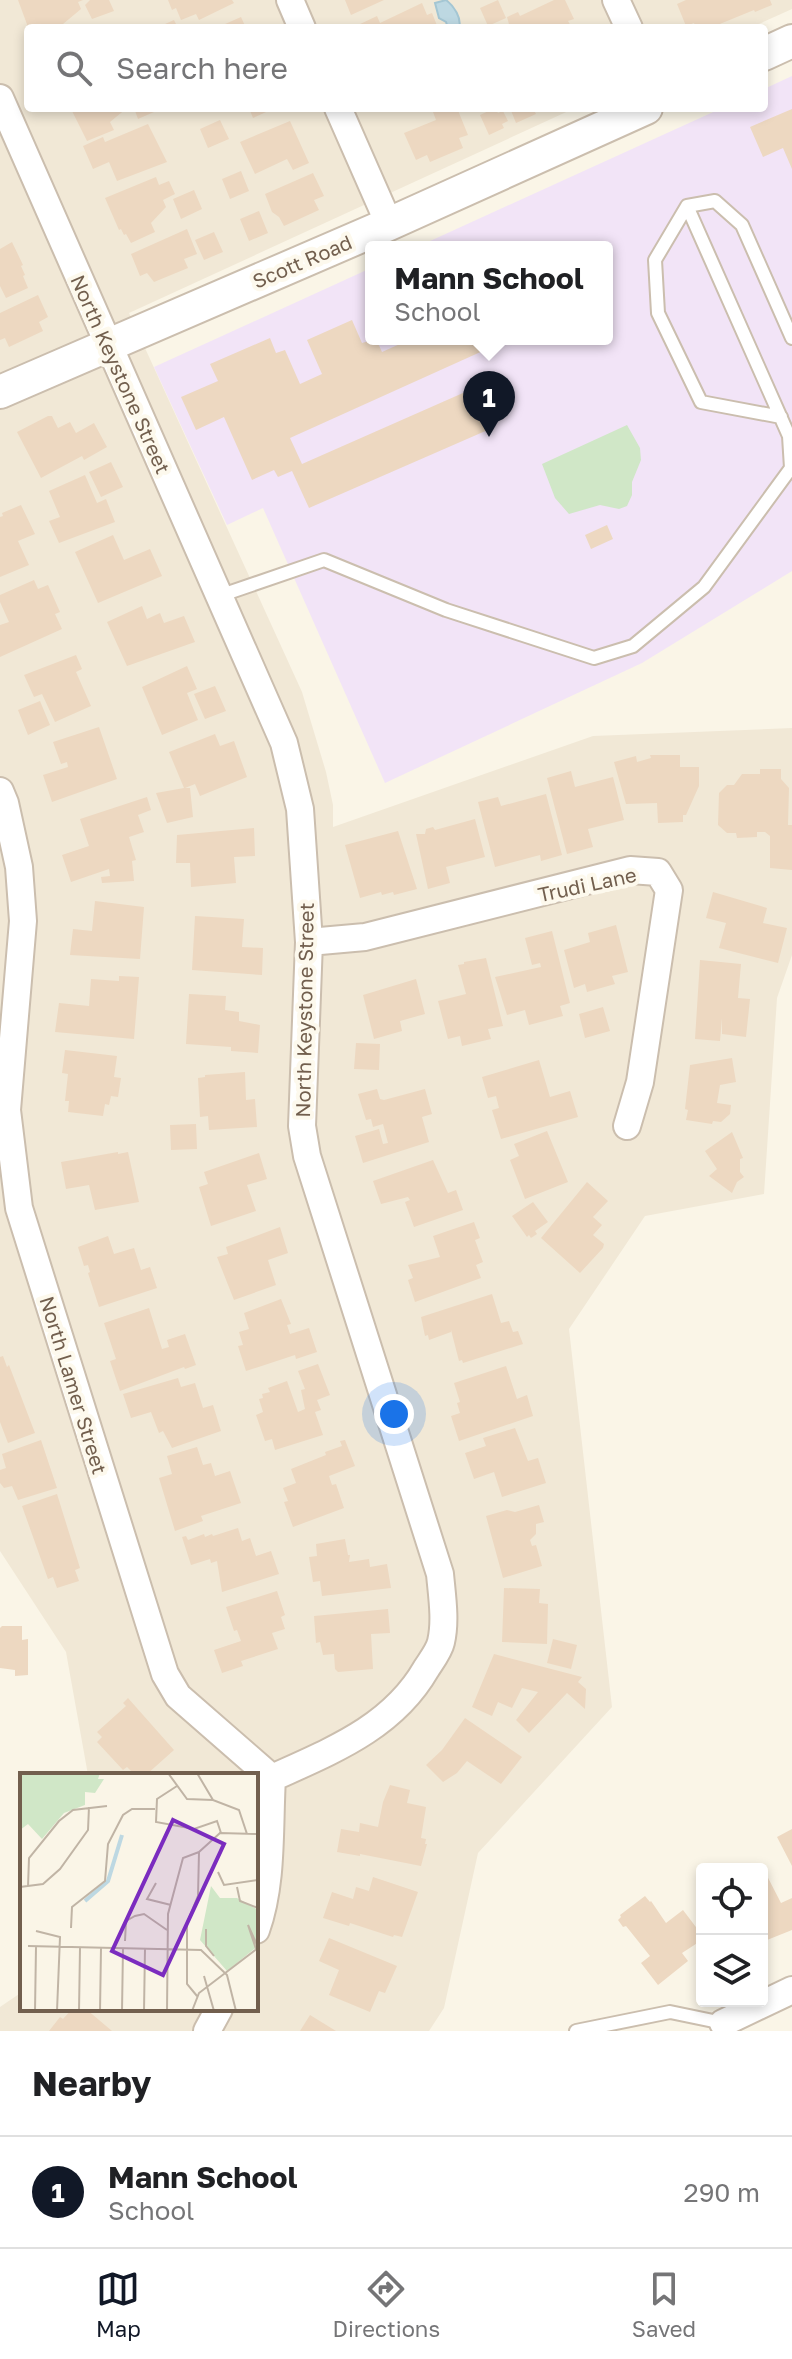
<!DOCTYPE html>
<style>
body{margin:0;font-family:"Golos Text",sans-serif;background:#f6f6f6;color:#202124}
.controls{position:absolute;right:24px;bottom:24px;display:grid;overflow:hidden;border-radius:8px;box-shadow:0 4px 12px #0003}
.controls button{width:72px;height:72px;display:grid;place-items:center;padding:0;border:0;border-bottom:2px solid #e0e0e0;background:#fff;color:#202124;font:40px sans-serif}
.you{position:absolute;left:394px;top:1414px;width:28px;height:28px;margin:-20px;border:6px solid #fff;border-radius:50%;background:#1a73e8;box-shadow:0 0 0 12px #1a73e833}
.badge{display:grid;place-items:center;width:52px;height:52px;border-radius:50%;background:#111827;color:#fff;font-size:26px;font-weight:700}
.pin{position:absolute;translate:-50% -66px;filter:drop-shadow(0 2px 4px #0008)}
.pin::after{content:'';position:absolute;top:42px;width:28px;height:24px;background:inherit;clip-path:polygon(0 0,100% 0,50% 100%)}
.popup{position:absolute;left:365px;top:241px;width:248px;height:104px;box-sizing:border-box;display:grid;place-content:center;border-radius:8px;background:#fff;filter:drop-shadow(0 2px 6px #0005);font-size:26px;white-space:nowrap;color:#757577}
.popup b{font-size:30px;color:#202124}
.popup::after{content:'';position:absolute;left:50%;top:100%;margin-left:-16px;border:16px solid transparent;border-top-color:#fff}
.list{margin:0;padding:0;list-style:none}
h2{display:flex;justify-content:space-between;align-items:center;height:104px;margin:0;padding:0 32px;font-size:34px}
h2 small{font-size:26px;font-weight:400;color:#757577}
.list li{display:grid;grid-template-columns:52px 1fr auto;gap:24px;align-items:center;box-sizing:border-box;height:112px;padding:0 32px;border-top:2px solid #e0e0e0}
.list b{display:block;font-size:30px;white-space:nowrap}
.list p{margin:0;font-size:26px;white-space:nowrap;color:#757577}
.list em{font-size:26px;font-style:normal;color:#757577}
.icon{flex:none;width:44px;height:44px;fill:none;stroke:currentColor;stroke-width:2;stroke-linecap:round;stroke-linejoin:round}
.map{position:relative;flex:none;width:792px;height:2031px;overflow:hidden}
.search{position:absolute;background:#fff;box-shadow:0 4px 12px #0003;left:24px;right:24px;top:24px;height:88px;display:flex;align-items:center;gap:20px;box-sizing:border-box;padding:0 28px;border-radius:8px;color:#757577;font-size:30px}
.sheet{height:216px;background:#fff}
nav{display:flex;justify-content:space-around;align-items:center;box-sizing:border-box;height:112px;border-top:2px solid #e0e0e0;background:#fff;font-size:22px;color:#757577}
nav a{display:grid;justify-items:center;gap:4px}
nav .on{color:#111827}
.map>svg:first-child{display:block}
.residential{fill:#f1e8d6}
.education{fill:#f2e4f7}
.green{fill:#d0e7c7}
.water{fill:#bdd8e2;stroke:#a4c6d3;stroke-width:2}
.building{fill:#edd8c1}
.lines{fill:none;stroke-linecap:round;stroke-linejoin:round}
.service-casing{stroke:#cbbeae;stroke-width:16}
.minor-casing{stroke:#cbbeae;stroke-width:30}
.tertiary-casing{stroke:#cbbeae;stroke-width:36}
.service{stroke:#fff;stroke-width:12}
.minor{stroke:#fff;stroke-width:26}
.tertiary{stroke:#fff;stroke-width:32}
.labels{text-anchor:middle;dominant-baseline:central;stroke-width:8;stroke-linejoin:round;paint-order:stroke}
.street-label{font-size:20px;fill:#725f4e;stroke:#fdf9ed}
.inset-river{fill:none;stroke:#bdd8e2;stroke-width:4}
.inset-road{fill:none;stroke:#c0b4a5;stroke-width:2}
.view{fill:#7b2cbf;fill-opacity:0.15;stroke:#7b2cbf;stroke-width:4}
.inset-edge{fill:none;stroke:#725f4e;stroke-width:4}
</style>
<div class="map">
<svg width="792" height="2031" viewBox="0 0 792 2031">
<rect width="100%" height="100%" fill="#faf5e7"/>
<path class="residential" d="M 0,0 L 792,0 L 792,9 L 750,28 L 28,28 L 28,108 L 575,108 L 129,313 L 302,692 L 326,772 L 333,805 L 333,827 L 593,736 L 792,728 L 792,955 L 777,998 L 764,1194 L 645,1216 L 569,1329 L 612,1707 L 478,1853 L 444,2008 L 429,2031 L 0,2031 L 0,2007 L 22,1992 L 22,2009 L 256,2009 L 256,1775 L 88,1775 L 66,1652 L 0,1551 Z"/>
<path class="education" d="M 792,76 L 792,571 L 642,663 L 385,783 L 263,508 L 227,525 L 154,367 L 371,268 L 371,339 L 607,339 L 607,247 L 417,247 L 722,108 L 764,108 L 764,89 Z"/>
<path class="green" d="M 627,425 L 640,448 L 641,460 L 632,482 L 632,495 L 627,506 L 619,509 L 600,505 L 569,514 L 555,498 L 542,464 Z"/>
<path class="water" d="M 446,0 C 454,6 462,18 459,28 L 448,28 L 446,22 L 439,18 L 435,3 Z"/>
<path class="building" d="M 18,0 L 83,0 L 78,2 L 81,9 L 63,24 L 53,28 L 33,28 L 32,25 L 28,27 Z
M 90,0 L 109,0 L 114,11 L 92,19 L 85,5 Z
M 168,0 L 232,0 L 234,3 L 199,20 L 196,14 L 181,20 L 176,8 L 172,10 Z
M 345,0 L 384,0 L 351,15 Z
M 498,0 L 506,18 L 488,26 L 480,8 Z
M 554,0 L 565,0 L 574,19 L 568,21 L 572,28 L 510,28 L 507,17 L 518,12 L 520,16 Z
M 686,0 L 770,0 L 772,5 L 755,12 L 754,10 L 710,28 L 696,28 L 694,23 L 686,26 L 677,4 Z
M 422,3 L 427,15 L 432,13 L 438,28 L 359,28 L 358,25 L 377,16 L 380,23 Z
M 241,17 L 246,28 L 216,28 Z
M 174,20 L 178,28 L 156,28 Z
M 74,108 L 127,108 L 110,122 L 114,130 L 87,141 L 72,111 Z
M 134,108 L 163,108 L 138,119 Z
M 249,108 L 275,108 L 253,118 Z
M 442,108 L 457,108 L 468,135 L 459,138 L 463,148 L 430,162 L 427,155 L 416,160 L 404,133 L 436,120 L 433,112 Z
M 495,108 L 498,113 L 503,111 L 508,121 L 502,124 L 504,128 L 489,135 L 480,115 Z
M 510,108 L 533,108 L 536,114 L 516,123 Z
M 792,109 L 792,169 L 783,148 L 763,157 L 750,127 Z
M 220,120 L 229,139 L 208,148 L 200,129 Z
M 290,121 L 309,163 L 293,170 L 287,159 L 255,174 L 240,142 Z
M 148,124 L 167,162 L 117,181 L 109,162 L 93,169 L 83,146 L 103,137 L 105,142 Z
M 241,171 L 249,191 L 230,199 L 222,179 Z
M 313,173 L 324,196 L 314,200 L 319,210 L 284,226 L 279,217 L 272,212 L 265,194 Z
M 156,177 L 159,185 L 169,181 L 175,194 L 163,200 L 166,207 L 151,223 L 155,232 L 131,243 L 126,234 L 124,235 L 121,229 L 119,230 L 105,198 Z
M 194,190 L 202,209 L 181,219 L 173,199 Z
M 259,211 L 268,233 L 249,241 L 240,219 Z
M 187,229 L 197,254 L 184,259 L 188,268 L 154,282 L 147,273 L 140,276 L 131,254 Z
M 214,232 L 223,252 L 204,260 L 195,240 Z
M 12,242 L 23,265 L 21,266 L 25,275 L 23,276 L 28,288 L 6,298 L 0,286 L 0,249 Z
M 38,295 L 48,317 L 39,322 L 43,331 L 9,347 L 5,338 L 0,340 L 0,313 Z
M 352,320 L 362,343 L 376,339 L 382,352 L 402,343 L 400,339 L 493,339 L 496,345 L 290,438 L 302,464 L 472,389 L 490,429 L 309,508 L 292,471 L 278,477 L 274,470 L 252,480 L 224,417 L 196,430 L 181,397 L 218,381 L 210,364 L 270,338 L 276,353 L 285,350 L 300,384 L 322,374 L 307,340 Z
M 48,416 L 52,416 L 58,428 L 70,422 L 76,433 L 94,423 L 107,447 L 84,460 L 82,456 L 41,478 L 17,432 Z
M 111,462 L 123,487 L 101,497 L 89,472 Z
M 85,475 L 97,503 L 106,499 L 115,522 L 59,543 L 49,521 L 60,517 L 49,491 Z
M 21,505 L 35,534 L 18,541 L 29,565 L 0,577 L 0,517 L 3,516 L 2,513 Z
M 607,525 L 613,539 L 591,549 L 585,535 Z
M 113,535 L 124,560 L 150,549 L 162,576 L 98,603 L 75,552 Z
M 34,580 L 38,589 L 48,585 L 60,612 L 55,614 L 62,629 L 0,657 L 0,625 L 9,622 L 0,602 L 0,595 Z
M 142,606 L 147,619 L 160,613 L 164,623 L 184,616 L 195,642 L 127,666 L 107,622 Z
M 76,655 L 82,669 L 76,672 L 91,706 L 55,722 L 42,694 L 34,697 L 24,675 Z
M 187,666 L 197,689 L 187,693 L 198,720 L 162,735 L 142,687 Z
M 215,686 L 226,711 L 205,719 L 194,694 Z
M 40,701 L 50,725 L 28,735 L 18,710 Z
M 99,727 L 117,779 L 52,802 L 43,775 L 68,767 L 67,762 L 61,764 L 53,742 Z
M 215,734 L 220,746 L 234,741 L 247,777 L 200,796 L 195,784 L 185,788 L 190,788 L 193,817 L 167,823 L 156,793 L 184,788 L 169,752 Z
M 650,755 L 680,755 L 680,767 L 699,767 L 699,786 L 686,815 L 683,815 L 683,822 L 658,823 L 657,803 L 626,804 L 614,762 L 636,756 L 637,762 L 651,758 Z
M 760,769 L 781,769 L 781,779 L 789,788 L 788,825 L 792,825 L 792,870 L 770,868 L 770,836 L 765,832 L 757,832 L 757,837 L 737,838 L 736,833 L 727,833 L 718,825 L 719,793 L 727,785 L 734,785 L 742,774 L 760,774 Z
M 571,771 L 575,787 L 613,777 L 624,820 L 588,829 L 593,847 L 567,854 L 547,778 Z
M 546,794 L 562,855 L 541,861 L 540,855 L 495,867 L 478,802 L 498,797 L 501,806 Z
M 147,797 L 151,810 L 138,815 L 144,832 L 129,837 L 136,860 L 132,861 L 134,881 L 102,883 L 101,877 L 110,876 L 109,869 L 71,882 L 62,855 L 89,846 L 80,819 Z
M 475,819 L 485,857 L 446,867 L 450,883 L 428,889 L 416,834 L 425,834 L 426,829 L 433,827 L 435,830 Z
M 254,828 L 255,856 L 234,857 L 236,883 L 191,887 L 190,863 L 176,863 L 177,835 Z
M 398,831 L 417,889 L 394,895 L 393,892 L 382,895 L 381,892 L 360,898 L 345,845 Z
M 713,892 L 767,908 L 763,923 L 787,928 L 778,963 L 719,948 L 726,923 L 706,918 Z
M 95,901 L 144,907 L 140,959 L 70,955 L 73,929 L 92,931 Z
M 195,916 L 244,919 L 242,947 L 263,948 L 262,975 L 192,970 Z
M 616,925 L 628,972 L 612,976 L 615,984 L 587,992 L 585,984 L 574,988 L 564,950 L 590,942 L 588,933 Z
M 552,931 L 570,1003 L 560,1006 L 563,1016 L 529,1025 L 525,1010 L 507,1015 L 495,977 L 541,967 L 540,963 L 532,965 L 525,938 Z
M 486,958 L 503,1026 L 488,1029 L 491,1039 L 462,1046 L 460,1036 L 448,1039 L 438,1001 L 466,994 L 458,965 L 464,964 L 464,962 Z
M 700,960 L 741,964 L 738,998 L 750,999 L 746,1037 L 722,1034 L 722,1018 L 720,1041 L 695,1039 Z
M 119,976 L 139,977 L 134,1039 L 55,1032 L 59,1003 L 89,1006 L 91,979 L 119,981 Z
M 416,979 L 425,1014 L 400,1021 L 402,1031 L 374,1039 L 363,995 Z
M 189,994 L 226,996 L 225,1010 L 239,1012 L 239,1021 L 260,1025 L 258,1053 L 231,1051 L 231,1047 L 186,1044 Z
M 603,1007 L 610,1031 L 585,1038 L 579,1014 Z
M 356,1043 L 380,1044 L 379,1070 L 354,1069 Z
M 65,1050 L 117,1056 L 114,1077 L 121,1078 L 118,1097 L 111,1096 L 109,1105 L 105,1104 L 103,1116 L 68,1112 L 69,1101 L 65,1101 L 68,1074 L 62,1073 Z
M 732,1058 L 736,1082 L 720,1085 L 717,1103 L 731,1105 L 730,1114 L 721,1122 L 713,1121 L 712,1124 L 686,1120 L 688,1110 L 685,1109 L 690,1065 Z
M 539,1060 L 550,1097 L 570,1091 L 578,1117 L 501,1139 L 492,1110 L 499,1108 L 496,1096 L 488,1098 L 482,1077 Z
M 245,1072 L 246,1100 L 255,1099 L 257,1127 L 209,1130 L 208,1116 L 200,1117 L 198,1078 L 205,1077 L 205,1075 Z
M 377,1089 L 380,1099 L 384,1100 L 425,1089 L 432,1114 L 422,1117 L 429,1142 L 363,1163 L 355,1136 L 379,1129 L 383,1144 L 388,1143 L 383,1124 L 373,1127 L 371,1119 L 366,1120 L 358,1094 Z
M 196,1124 L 197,1149 L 171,1150 L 170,1125 Z
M 547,1131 L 568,1182 L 525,1199 L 510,1160 L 519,1156 L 514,1144 Z
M 732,1132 L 743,1158 L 740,1159 L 740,1172 L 744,1177 L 737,1182 L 732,1193 L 709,1176 L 717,1169 L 705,1151 Z
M 118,1152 L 118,1154 L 128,1152 L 139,1202 L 95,1210 L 89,1185 L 66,1189 L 61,1162 Z
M 259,1153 L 267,1179 L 247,1185 L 256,1211 L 211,1226 L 199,1187 L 208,1184 L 204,1172 Z
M 433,1160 L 448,1193 L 456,1190 L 463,1210 L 414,1227 L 405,1202 L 410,1200 L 408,1197 L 381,1204 L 373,1181 Z
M 587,1182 L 608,1201 L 593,1217 L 602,1225 L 593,1235 L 604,1244 L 603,1248 L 580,1273 L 541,1238 Z
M 533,1202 L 548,1222 L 535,1231 L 537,1234 L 531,1238 L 529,1235 L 527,1237 L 512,1216 Z
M 474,1222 L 480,1238 L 475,1240 L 483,1262 L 476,1265 L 481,1278 L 415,1302 L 408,1280 L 413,1278 L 408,1265 L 440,1257 L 433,1236 Z
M 280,1227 L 288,1253 L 268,1260 L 276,1285 L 234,1300 L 217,1257 L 228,1254 L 226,1247 Z
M 108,1236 L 114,1254 L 134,1248 L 141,1270 L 150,1267 L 157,1288 L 99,1307 L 88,1273 L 90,1272 L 88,1265 L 84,1266 L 78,1247 Z
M 492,1294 L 501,1323 L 509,1321 L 513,1332 L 518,1331 L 523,1344 L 463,1363 L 462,1360 L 459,1361 L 451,1330 L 451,1332 L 429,1340 L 428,1335 L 425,1336 L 421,1317 Z
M 281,1299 L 291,1324 L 287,1325 L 290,1334 L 309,1328 L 317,1352 L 296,1359 L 295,1355 L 246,1371 L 238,1346 L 243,1345 L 239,1332 L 249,1329 L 244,1313 Z
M 149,1308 L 162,1349 L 169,1347 L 167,1340 L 185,1334 L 196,1365 L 185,1369 L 184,1367 L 120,1391 L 110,1361 L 116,1359 L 104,1323 Z
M 3,1356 L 7,1367 L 9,1365 L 35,1433 L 8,1443 L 0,1422 L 0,1357 Z
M 318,1364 L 330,1395 L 317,1400 L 321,1410 L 315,1412 L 323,1435 L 275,1450 L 272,1439 L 265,1441 L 256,1415 L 263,1412 L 259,1399 L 263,1398 L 262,1394 L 270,1392 L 268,1388 L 287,1381 L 298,1412 L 305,1409 L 301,1390 L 305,1389 L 298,1371 Z
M 506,1366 L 517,1399 L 527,1395 L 533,1416 L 459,1441 L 451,1416 L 460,1413 L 457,1403 L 460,1402 L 454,1383 Z
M 178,1378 L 181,1387 L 195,1383 L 203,1408 L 213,1405 L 221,1431 L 172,1448 L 163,1431 L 159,1433 L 151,1412 L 131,1418 L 123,1394 Z
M 515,1428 L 528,1461 L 538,1458 L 546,1483 L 502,1497 L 494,1472 L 474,1479 L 465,1453 L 486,1446 L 483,1438 Z
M 41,1440 L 57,1488 L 18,1500 L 12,1486 L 4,1488 L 0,1483 L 0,1470 L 6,1468 L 2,1454 Z
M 345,1440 L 355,1466 L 329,1476 L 332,1485 L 336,1484 L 344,1508 L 293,1527 L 284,1502 L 288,1501 L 283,1488 L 296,1483 L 291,1469 L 326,1455 L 325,1452 L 342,1446 L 340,1441 Z
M 197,1447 L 203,1465 L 211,1463 L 215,1476 L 230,1471 L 241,1503 L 201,1516 L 203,1521 L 175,1531 L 159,1478 L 172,1474 L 167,1456 Z
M 57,1494 L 80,1568 L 75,1570 L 79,1581 L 57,1588 L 53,1577 L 48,1579 L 22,1506 Z
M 539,1505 L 544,1522 L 536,1524 L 536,1534 L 530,1540 L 532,1546 L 536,1545 L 542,1566 L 503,1578 L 486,1516 L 507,1510 L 515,1512 Z
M 238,1528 L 242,1541 L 250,1538 L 256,1556 L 271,1551 L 279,1574 L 222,1592 L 217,1561 L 211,1563 L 210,1559 L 191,1565 L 182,1537 L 186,1536 L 188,1540 L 204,1534 L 205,1537 L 212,1534 L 213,1536 Z
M 345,1539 L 348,1555 L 350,1555 L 349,1562 L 369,1559 L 370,1567 L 387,1564 L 391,1588 L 322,1596 L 320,1581 L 313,1582 L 309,1557 L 317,1556 L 316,1544 Z
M 504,1588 L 540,1589 L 539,1603 L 548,1604 L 547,1644 L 502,1642 Z
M 277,1591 L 285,1615 L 281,1617 L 285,1629 L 272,1633 L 278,1649 L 241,1661 L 243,1666 L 222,1673 L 214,1650 L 241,1641 L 237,1630 L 234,1631 L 226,1607 Z
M 388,1609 L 390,1633 L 371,1634 L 373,1669 L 338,1672 L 335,1669 L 334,1654 L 323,1655 L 320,1642 L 316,1643 L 314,1616 Z
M 2,1626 L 22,1626 L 22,1640 L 28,1639 L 28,1675 L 15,1676 L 15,1670 L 0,1668 L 0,1628 Z
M 553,1639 L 577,1645 L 571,1669 L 547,1663 Z
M 494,1654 L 582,1677 L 578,1682 L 586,1689 L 585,1709 L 567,1693 L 529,1733 L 516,1720 L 538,1692 L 522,1688 L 512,1708 L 498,1702 L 492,1716 L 472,1707 Z
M 128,1698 L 174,1750 L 146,1775 L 135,1775 L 127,1767 L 123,1770 L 97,1742 L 102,1737 L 97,1732 L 126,1706 L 123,1703 Z
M 465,1718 L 522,1757 L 501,1784 L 467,1761 L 457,1773 L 443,1782 L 426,1765 L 442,1750 Z
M 390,1785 L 410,1790 L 407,1803 L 426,1807 L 421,1838 L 426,1839 L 425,1844 L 427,1844 L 421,1866 L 360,1854 L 360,1856 L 337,1852 L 341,1829 L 359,1832 L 360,1823 L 378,1827 L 383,1802 Z
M 792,1829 L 792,1866 L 777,1837 Z
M 764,1870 L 781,1903 L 792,1898 L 792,1930 L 762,1942 L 762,1871 Z
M 373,1877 L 418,1892 L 402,1937 L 394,1935 L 393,1937 L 350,1923 L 349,1926 L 323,1918 L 332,1892 L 353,1899 L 356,1887 L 369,1891 Z
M 645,1896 L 650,1902 L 651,1901 L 666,1923 L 683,1910 L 702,1935 L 702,1940 L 682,1953 L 688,1961 L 658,1985 L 641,1963 L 650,1956 L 626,1926 L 623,1927 L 618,1920 L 621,1917 L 620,1915 Z
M 329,1938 L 397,1966 L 385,1993 L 379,1991 L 370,2012 L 329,1995 L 339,1970 L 319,1961 Z
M 72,2009 L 86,2009 L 112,2031 L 49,2031 L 60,2017 L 63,2019 Z
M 310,2015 L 336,2031 L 300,2031 Z"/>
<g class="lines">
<defs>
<path id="service" d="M 687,206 L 655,260 L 658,313 L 701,402 L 781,417
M 687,206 L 715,201 L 742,225 L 792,338
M 219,596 L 324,560 L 446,610 L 594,658 L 633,646 L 704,587 L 791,468 L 789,436 L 687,206
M 576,2031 L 670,2012 L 723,2023"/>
<path id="minor" d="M 290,0 L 302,28
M 616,0 L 629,28
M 0,98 L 284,743 L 300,809 L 309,942 L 302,1126 L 307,1156 L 440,1574 C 442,1596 446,1621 441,1642 C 439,1651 431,1661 426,1669 C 392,1728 331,1751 272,1778
M 338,108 L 389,224
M 0,791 L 5,803 L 19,867 L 23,921 L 7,1110 L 19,1208 L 165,1674 L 178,1696 L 272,1778 C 269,1827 273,1883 256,1930
M 309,942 L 365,937 L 630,870 L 658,872 L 669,890 L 640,1082 L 627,1126
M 723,2023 L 792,1990
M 207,2031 L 219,2009"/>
<path id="tertiary" d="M 764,54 L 792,41
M 0,392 L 389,224 L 646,108"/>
</defs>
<use href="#service" class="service-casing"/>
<use href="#minor" class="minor-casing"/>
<use href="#tertiary" class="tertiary-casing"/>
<use href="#service" class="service"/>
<use href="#minor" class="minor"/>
<use href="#tertiary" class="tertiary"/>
</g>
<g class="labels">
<g class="street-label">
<text transform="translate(302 261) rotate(-23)">Scott Road</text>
<text transform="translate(121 374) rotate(66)">North Keystone Street</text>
<text transform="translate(587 884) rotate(-12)">Trudi Lane</text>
<text transform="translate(304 1010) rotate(-89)">North Keystone Street</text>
<text transform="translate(74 1385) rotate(73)">North Lamer Street</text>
</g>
</g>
<g transform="translate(20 1773)">
<rect width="238" height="238" fill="#faf5e7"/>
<path d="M 0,0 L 80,0 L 78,6 L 84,6 L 75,20 L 65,19 L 65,32 L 44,40 L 22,66 L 8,51 L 0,57 ZM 191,113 L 200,125 L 217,125 L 238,137 L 238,173 L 207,198 L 180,167 Z" fill="#d0e7c7"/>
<path class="inset-river" d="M 65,128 L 88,108 L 102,62"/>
<path class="inset-road" d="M 148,0 L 167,26 L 193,27 L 219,37 L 227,61M 177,0 L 193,27M 157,13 L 137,26 L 136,49 L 174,56 L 197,48 L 201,60M 198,99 L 204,112 L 238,107M 136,110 L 127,126 L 151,132M 0,114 L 23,111 L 40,96 L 68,57 L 69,34M 8,114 L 9,85 L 39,48 L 53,37 L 87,33M 217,114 L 220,128 L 238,135M 51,155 L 52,134 L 85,108 L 88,71 L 103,42 L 112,36 L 135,36M 186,156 L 186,173 L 194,183M 16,158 L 40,164 L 37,238M 105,168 L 106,148 L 115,143 L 124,141 L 147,157M 8,173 L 181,177 L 207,202 L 216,238M 236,176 L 228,152 L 238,174M 184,203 L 194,238M 177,223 L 167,211 L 167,150 L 178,123 L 179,79 L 200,60 L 238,61M 15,238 L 16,174M 59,238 L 60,175M 80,238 L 81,175M 102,238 L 103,175M 124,238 L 125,175M 147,238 L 148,141 L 163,85 L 179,79M 172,238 L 179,220 L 238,175"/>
<path class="view" d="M 153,47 L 204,71 L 143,202 L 92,178 Z"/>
<rect width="238" height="238" class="inset-edge"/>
</g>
</svg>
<div class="controls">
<button><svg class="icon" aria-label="locate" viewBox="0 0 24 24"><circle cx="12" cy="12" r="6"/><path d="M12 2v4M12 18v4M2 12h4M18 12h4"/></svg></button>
<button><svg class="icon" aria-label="layers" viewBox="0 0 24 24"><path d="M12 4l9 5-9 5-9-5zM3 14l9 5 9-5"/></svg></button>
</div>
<div class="you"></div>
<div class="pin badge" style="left:489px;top:437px">1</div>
<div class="popup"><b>Mann School</b>School</div>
<div class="search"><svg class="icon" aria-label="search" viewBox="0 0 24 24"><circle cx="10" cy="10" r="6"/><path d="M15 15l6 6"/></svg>Search here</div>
</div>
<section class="sheet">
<h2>Nearby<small></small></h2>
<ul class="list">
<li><span class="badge">1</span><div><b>Mann School</b><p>School</p></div><em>290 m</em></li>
</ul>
</section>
<nav>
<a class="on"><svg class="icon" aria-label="map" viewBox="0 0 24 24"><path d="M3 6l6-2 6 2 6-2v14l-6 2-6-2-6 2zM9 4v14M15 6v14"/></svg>Map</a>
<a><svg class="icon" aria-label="directions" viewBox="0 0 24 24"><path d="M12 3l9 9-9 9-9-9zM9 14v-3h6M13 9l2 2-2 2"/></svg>Directions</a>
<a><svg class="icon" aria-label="saved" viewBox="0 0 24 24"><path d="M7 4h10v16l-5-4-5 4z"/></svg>Saved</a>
</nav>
